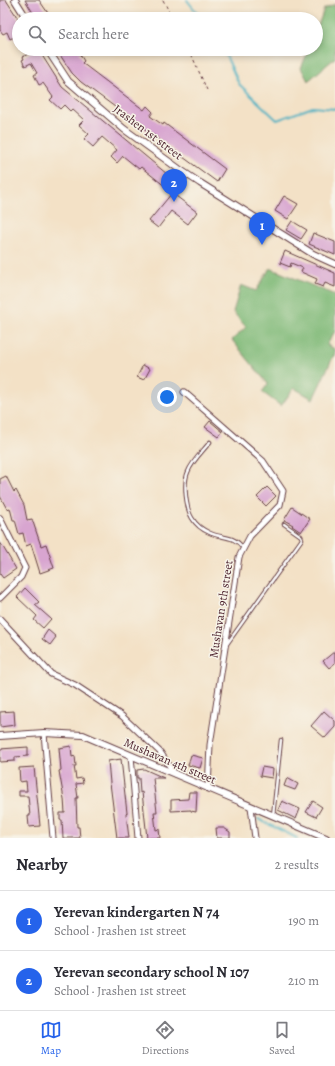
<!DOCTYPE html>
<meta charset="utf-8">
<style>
body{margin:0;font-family:Alegreya,serif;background:#f7f7f7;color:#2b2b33}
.you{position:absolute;left:167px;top:397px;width:14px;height:14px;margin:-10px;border:3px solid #fff;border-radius:50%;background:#1a73e8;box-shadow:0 0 0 6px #1a73e833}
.badge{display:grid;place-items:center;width:26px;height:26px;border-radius:50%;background:#2563eb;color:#fff;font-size:13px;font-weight:700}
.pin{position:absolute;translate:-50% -33px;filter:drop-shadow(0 1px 2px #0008)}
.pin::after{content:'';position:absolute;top:21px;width:14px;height:12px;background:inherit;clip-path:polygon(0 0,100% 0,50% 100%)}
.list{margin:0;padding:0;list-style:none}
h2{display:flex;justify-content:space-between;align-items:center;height:52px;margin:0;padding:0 16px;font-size:17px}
h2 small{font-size:13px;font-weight:400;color:#7c7c81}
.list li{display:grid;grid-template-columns:26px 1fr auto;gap:12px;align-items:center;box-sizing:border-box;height:60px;padding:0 16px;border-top:1px solid #e1e1e2}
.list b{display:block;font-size:15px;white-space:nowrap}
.list p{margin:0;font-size:13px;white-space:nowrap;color:#7c7c81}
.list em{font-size:13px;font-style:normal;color:#7c7c81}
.icon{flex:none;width:22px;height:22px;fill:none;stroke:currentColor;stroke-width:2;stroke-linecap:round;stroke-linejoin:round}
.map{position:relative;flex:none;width:335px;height:838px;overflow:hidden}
.search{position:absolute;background:#fff;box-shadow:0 2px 6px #0003;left:12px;right:12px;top:12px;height:44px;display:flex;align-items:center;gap:10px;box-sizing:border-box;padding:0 14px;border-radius:22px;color:#7c7c81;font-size:15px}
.sheet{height:172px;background:#fff}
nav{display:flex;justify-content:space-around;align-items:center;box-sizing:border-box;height:56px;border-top:1px solid #e1e1e2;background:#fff;font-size:11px;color:#7c7c81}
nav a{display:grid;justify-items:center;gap:2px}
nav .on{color:#2563eb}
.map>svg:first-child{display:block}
.forest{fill:#7fb977;stroke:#646c51}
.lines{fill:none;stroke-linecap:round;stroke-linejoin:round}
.stream{stroke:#46b1c3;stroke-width:2}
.building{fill:#d8a5d0}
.service-casing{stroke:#633c42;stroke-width:4.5}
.minor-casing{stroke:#633c42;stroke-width:7}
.tertiary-casing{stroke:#633c42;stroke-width:8}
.path{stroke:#633c42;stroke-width:1;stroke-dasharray:3 3;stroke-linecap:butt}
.service{stroke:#fff;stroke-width:2.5}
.minor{stroke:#fff;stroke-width:5}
.tertiary{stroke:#fff;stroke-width:6}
.labels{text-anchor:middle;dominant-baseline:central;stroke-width:3;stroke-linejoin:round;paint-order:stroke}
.street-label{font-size:12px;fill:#4a1f2b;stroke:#f7f3e8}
</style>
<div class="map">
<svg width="335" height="838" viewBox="0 0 335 838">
<rect width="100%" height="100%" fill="#f7f3e8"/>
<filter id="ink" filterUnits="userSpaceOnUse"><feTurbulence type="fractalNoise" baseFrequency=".025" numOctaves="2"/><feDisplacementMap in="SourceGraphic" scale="8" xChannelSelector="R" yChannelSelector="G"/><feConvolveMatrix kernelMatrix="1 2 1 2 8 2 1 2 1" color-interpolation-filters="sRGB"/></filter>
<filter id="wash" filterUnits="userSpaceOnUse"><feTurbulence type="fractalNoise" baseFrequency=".012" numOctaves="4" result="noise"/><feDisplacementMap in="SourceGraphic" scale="16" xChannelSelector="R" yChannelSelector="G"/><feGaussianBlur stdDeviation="0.9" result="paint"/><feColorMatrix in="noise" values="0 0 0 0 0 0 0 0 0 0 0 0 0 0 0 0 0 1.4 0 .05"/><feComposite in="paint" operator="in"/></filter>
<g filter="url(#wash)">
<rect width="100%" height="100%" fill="#f3e1c6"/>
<path class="forest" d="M 335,4 L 335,58 L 308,81 L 301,68 L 309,49 L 316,49 L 316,31 L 324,9 Z
M 270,268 L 335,295 L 335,331 L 327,345 L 335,349 L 335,353 L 313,399 L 294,388 L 281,406 L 262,392 L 268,384 L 232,340 L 246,327 L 233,312 L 241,285 L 256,291 Z"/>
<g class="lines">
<path class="stream" d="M 187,0 L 202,19
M 223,49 L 239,84 L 277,120 L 313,107 L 335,109
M 258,819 L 297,838"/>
</g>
<g id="blocks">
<path class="building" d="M 0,0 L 6,0 L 19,20 L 19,46 L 14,37 L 10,39 L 7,32 L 3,34 L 0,30 Z
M 25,0 L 39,0 L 52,19 L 37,19 Z
M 29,49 L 38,49 L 62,87 L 173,179 L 166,187 L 141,167 L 139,169 L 123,156 L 117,163 L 111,157 L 117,150 L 102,137 L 93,147 L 84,139 L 89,134 L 79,125 L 84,120 L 72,109 L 70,111 L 64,105 L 60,109 L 50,100 L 53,97 L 43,83 L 39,85 L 34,75 L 37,73 L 31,63 L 25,66 L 22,60 L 24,59 L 23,57 L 31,52 Z
M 56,49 L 86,49 L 79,53 L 84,61 L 82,63 L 144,110 L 147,106 L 153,112 L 150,116 L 163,125 L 164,123 L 225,169 L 217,182 L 81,82 L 72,73 Z
M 172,193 L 197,212 L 188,224 L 171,211 L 158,228 L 149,221 Z
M 284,196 L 298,204 L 288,219 L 275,211 Z
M 292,221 L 307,230 L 301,239 L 286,230 Z
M 313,233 L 335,242 L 335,255 L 309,244 Z
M 285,251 L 335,273 L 335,287 L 325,283 L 323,287 L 315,284 L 317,279 L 301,272 L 303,268 L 291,263 L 290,267 L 280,263 Z
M 143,365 L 150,369 L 144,380 L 137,377 Z
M 210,421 L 223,432 L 219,437 L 205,427 Z
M 6,476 L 14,492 L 16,490 L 24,505 L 27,520 L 32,519 L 41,546 L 46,544 L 54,568 L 40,573 L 31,544 L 26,546 L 23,533 L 19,534 L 15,520 L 13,520 L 10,508 L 7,509 L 0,496 L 0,479 Z
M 267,487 L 276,496 L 266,506 L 257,497 Z
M 292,507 L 310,519 L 301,532 L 292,526 L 293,525 L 284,520 Z
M 0,542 L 16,569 L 3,578 L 0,574 Z
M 25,588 L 39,602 L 35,605 L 51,619 L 43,628 L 34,620 L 37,616 L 17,597 Z
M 48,630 L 56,637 L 50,645 L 42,639 Z
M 335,651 L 335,663 L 329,668 L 323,661 Z
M 14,711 L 15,725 L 0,727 L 0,712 Z
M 324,711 L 335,721 L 335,727 L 325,738 L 311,726 Z
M 71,746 L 72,757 L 75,756 L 76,766 L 74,766 L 76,779 L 82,778 L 83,783 L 76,784 L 78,798 L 76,798 L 77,827 L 79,827 L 80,838 L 63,838 L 62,820 L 60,820 L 60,813 L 65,813 L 64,799 L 59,771 L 61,770 L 59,748 Z
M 28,747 L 28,756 L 15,757 L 15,761 L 0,762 L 0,749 Z
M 191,755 L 203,758 L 200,768 L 188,765 Z
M 121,759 L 127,813 L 126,814 L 129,838 L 117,838 L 110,783 L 108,761 Z
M 34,767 L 40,826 L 29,827 L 28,816 L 30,816 L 28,796 L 19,796 L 19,791 L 27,791 L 26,781 L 20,782 L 19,768 Z
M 262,767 L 273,769 L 272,778 L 260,776 Z
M 144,769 L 164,778 L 153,778 L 157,812 L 154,812 L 156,830 L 159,829 L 160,838 L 147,838 L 142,792 L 140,793 L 139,778 L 137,778 L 137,770 Z
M 287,778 L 298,784 L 295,790 L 284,786 Z
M 189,792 L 197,792 L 196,812 L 191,811 L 191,810 L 171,811 L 171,800 L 188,799 Z
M 282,801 L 300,809 L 296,819 L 278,810 Z
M 313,801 L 322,807 L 316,817 L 306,812 Z
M 216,828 L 224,828 L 230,832 L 230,838 L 217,838 Z"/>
</g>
</g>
<g filter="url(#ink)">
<use href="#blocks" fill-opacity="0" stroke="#633c42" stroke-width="1"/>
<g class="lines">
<defs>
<path id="service" d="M 210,442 C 203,451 192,461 188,472 C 183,483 186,508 192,518 C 196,525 203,530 210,533 C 223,539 234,535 243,548
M 227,644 L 302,539 L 301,536 L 284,524
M 273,816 L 281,740"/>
<path id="minor" d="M 184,392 L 263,461 L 283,491 L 280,505 L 250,536 L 239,557 L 210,745 L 208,789
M 0,518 L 25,568 L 21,577 L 0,598
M 0,619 L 51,674 L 75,685 L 122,716 L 160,752 L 175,774
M 44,733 L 53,838
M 131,756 L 138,838
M 251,807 L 255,838"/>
<path id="tertiary" d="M 15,0 L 27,19
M 47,49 L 68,81 L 124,129 L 179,169 L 200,183 L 313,254 L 335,264
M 0,736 L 44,733 L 83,735 L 326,838"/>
</defs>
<use href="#service" class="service-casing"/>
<use href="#minor" class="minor-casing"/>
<use href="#tertiary" class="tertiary-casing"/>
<path class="path" d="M 163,0 L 173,19
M 189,49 L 207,90"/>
<use href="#service" class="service"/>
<use href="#minor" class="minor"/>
<use href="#tertiary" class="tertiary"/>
</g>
</g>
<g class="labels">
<g class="street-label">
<text transform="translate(148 132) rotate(37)">Jrashen 1st street</text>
<text transform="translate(221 609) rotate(-81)">Mushavan 9th street</text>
<text transform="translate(170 761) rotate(23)">Mushavan 4th street</text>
</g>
</g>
</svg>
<div class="you"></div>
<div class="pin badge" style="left:262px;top:245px">1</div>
<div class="pin badge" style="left:174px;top:202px">2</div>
<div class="search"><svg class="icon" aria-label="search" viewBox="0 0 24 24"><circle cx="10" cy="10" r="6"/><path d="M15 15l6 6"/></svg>Search here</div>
</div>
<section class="sheet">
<h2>Nearby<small>2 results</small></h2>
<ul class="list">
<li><span class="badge">1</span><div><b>Yerevan kindergarten N 74</b><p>School · Jrashen 1st street</p></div><em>190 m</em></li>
<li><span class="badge">2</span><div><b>Yerevan secondary school N 107</b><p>School · Jrashen 1st street</p></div><em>210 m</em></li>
</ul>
</section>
<nav>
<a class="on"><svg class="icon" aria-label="map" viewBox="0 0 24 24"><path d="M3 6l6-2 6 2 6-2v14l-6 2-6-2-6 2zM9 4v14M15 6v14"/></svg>Map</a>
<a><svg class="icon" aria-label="directions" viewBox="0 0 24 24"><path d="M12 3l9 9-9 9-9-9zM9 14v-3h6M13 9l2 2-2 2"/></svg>Directions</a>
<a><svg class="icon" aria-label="saved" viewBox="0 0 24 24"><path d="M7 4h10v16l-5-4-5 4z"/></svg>Saved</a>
</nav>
